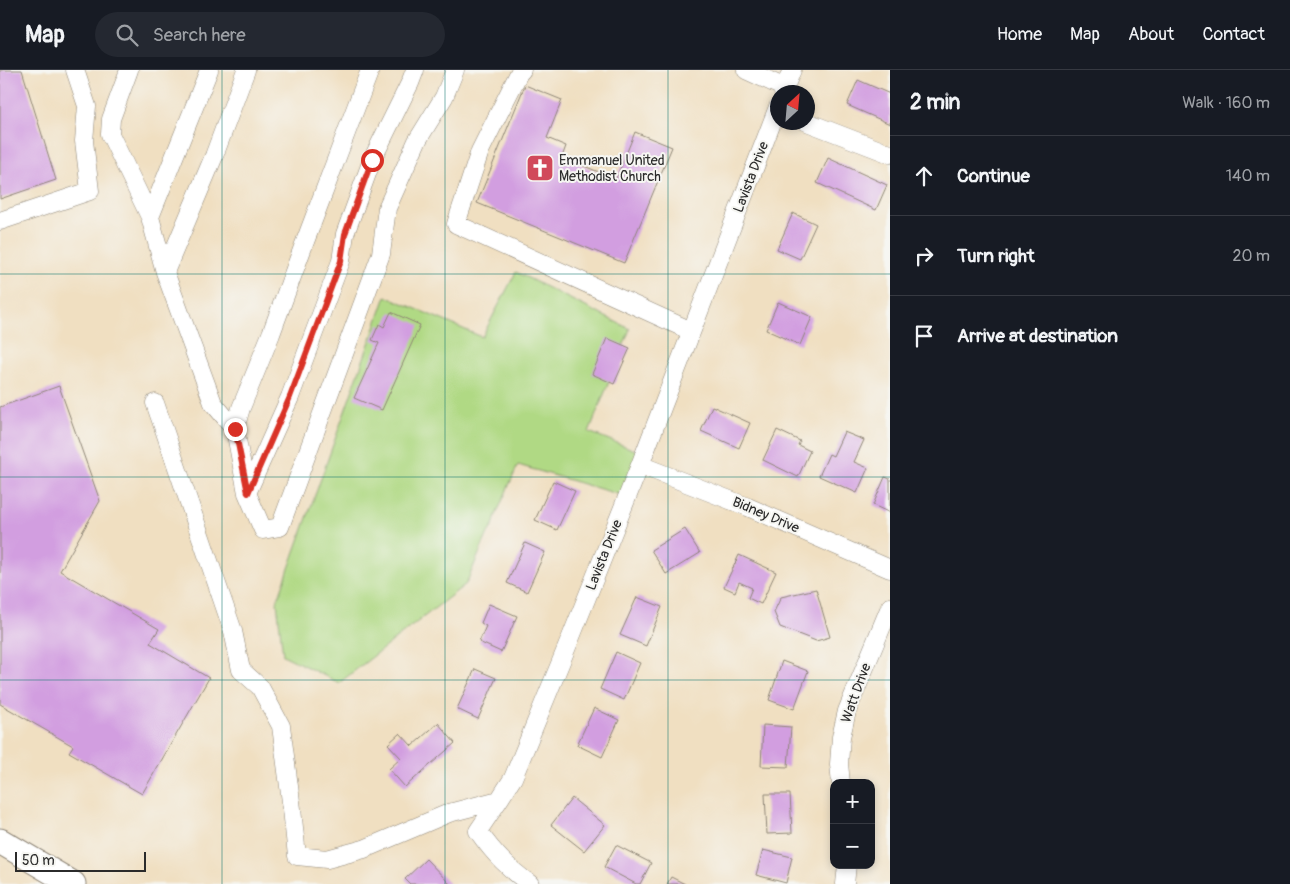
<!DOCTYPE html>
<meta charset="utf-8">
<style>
body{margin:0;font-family:Pangolin,sans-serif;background:#242831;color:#f1f3f6}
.controls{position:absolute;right:15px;bottom:15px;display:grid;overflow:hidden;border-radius:10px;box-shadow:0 2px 8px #0003}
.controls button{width:45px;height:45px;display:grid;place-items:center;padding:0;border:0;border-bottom:1px solid #363941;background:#171b24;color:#f1f3f6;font:25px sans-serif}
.compass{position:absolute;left:770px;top:15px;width:45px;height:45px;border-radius:50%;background:#171b24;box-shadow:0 2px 8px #0003;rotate:26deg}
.scale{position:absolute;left:15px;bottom:12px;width:131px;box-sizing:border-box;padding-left:5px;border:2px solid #2b2b2b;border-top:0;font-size:14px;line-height:18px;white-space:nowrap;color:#2b2b2b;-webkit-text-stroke:4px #f6f6f2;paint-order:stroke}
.stop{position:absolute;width:15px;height:15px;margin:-11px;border:4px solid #d93025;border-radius:50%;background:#fff}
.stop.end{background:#d93025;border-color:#fff;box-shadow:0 1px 5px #0008}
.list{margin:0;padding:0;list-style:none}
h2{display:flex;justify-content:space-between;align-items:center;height:65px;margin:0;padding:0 20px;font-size:21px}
h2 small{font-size:16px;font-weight:400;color:#9ea1a6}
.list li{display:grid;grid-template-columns:32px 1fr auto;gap:15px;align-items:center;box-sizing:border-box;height:80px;padding:0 20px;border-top:1px solid #363941}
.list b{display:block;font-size:19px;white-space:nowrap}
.list em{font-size:16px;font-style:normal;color:#9ea1a6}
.icon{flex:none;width:28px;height:28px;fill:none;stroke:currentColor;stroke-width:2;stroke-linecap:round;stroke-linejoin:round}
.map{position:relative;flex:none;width:890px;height:814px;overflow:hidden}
header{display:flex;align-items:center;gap:30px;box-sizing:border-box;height:70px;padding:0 25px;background:#171b24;border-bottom:1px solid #363941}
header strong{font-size:24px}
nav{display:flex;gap:28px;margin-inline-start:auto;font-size:18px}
.search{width:350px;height:45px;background:#242831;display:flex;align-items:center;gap:12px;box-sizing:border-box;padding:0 18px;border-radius:28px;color:#9ea1a6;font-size:19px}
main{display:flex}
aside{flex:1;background:#171b24}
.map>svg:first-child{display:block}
.green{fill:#b0d984;stroke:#6e8258}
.building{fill:#d29ee0}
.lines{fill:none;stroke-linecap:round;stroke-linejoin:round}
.minor-casing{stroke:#8e8576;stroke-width:19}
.highway-casing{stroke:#8e8576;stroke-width:27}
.minor{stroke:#fff;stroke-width:18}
.highway{stroke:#fff;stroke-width:25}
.route{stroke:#d93025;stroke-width:6}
.grid{fill:none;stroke:#0f766e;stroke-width:1;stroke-opacity:0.55}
.labels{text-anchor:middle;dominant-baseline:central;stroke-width:4;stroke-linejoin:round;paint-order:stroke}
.poi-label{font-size:14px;fill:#2b2b2b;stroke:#f6f6f2;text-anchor:start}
.street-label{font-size:14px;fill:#2b2b2b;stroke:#f6f6f2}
</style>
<header>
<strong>Map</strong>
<div class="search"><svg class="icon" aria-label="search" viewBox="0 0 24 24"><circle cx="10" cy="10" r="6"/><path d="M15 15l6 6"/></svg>Search here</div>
<nav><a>Home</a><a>Map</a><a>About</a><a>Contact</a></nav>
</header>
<main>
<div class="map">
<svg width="890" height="814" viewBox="0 0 890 814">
<rect width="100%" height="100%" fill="#f6f6f2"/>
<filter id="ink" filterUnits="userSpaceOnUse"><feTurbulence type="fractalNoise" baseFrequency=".02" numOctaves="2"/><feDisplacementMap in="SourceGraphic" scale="10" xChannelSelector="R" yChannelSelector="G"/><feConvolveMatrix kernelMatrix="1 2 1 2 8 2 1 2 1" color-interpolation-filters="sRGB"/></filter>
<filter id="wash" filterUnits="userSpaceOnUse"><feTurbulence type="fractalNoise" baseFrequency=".0096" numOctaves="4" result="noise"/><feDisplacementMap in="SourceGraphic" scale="20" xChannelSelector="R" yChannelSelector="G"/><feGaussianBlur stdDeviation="1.12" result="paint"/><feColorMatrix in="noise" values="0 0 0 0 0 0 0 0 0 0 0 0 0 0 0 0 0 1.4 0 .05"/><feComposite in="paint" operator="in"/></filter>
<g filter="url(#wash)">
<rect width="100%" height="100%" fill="#f0dfc1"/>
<path class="green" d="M 516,202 L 630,259 L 589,362 L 640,382 L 621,425 L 518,395 L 496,445 L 493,456 L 488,463 L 466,514 L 339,613 L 283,585 L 277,532 L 386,226 L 482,267 Z"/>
<g id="blocks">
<path class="building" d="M 0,0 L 22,0 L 56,110 L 0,129 Z
M 858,10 L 890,24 L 890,54 L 847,35 Z
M 525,15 L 562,30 L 547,68 L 566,76 L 562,87 L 616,109 L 635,62 L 672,77 L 624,193 L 477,133 Z
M 828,88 L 887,115 L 876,140 L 817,113 Z
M 793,143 L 816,154 L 800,189 L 777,179 Z
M 778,232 L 812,247 L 800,275 L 766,260 Z
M 391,242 L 420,255 L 382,340 L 354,328 L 379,273 L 372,270 L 379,254 L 384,257 Z
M 607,268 L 630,278 L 614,314 L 592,304 Z
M 59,316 L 100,431 L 60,501 L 159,559 L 150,573 L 209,608 L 142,724 L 69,682 L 73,676 L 0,634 L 0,337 Z
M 712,336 L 750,353 L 739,378 L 701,361 Z
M 777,360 L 800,371 L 798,375 L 810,381 L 798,407 L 763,390 Z
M 844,362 L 864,370 L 854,392 L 868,398 L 857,423 L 819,406 L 829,384 L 833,386 Z
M 885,407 L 890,409 L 890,443 L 873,435 Z
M 553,411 L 575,421 L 557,460 L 535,450 Z
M 685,459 L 700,483 L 666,504 L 651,480 Z
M 525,473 L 545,482 L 527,522 L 507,513 Z
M 739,485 L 776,502 L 761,534 L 748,528 L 752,518 L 739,512 L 735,522 L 724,517 Z
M 816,519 L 830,567 L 816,571 L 780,557 L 774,542 L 781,527 Z
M 637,527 L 662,537 L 646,576 L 620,565 Z
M 489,534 L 517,546 L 501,582 L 479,572 L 486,556 L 481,553 Z
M 616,582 L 640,593 L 624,630 L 600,619 Z
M 782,591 L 808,601 L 794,639 L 769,630 Z
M 475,599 L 496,608 L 478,649 L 457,639 Z
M 594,638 L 619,650 L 602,687 L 577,675 Z
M 438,653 L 455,673 L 405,717 L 389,699 L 401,688 L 388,674 L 400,663 L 412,676 Z
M 763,655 L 791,657 L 788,697 L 761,696 Z
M 765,724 L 790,724 L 792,763 L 767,764 Z
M 572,728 L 605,755 L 584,781 L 551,755 Z
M 616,775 L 651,793 L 640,814 L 636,814 L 604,797 Z
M 763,780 L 792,787 L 786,813 L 756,805 Z
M 426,789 L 450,814 L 410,814 L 405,809 Z
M 671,807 L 685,814 L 667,814 Z"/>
</g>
</g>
<g filter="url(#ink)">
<use href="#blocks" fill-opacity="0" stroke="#8e8576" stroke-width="1"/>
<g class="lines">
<defs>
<path id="minor" d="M 129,0 L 111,49 L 110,64 L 150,147 L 165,202 L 213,333 L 235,359 L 247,423 L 263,460 L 280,457 L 381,184 L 387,138 L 417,71 L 444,27 L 455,0
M 522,0 L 519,3 L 480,81 L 456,154 L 691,261
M 746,0 L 785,18
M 783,22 L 792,0
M 807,52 L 890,84
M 150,147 L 209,0
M 0,151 L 90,121 L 84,71 L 87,36 L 75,0
M 165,202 L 214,86 L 246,0
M 155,333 L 233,561 L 241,600 L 260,617 L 281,656 L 292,739 L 297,786 L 327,789 L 364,779 L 449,743 L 499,730 L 513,708 L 569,572 L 640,395 L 778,37
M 235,359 L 241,338 L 271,264 L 303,177 L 370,0
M 640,395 L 748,437 L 890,499
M 247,423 L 290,327 L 341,191 L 345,164 L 372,90 L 410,13 L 415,0
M 841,713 L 839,694 L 841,667 L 847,641 L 890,537
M 499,730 L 478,761 C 494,784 508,798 530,814
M 845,814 L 847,795"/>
<path id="highway" d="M 0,771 L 73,814"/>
</defs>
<use href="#minor" class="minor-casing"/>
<use href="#highway" class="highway-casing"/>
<use href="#minor" class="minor"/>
<use href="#highway" class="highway"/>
</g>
</g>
<g class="lines" filter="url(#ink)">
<path class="route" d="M 235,359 L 248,423 L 290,327 L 341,191 L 345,164 L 372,90"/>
</g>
<path class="grid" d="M 222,0 L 222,814M 445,0 L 445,814M 668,0 L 668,814M 0,204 L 890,204M 0,407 L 890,407M 0,610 L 890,610"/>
<defs>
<symbol id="church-square" viewBox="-11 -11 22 22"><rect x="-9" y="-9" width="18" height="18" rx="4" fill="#d1495b" stroke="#f6f6f2"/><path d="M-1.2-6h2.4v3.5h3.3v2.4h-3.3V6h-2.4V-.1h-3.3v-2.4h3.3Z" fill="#fff"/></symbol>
</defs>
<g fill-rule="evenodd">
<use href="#church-square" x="524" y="82" width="32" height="32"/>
</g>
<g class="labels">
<g class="poi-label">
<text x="559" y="90">Emmanuel United<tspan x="559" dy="16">Methodist Church</tspan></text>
</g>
<g class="street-label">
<text transform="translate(751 107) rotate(-69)">Lavista Drive</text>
<text transform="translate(766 445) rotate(23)">Bidney Drive</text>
<text transform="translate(604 485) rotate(-68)">Lavista Drive</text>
<text transform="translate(856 623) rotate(-70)">Watt Drive</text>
</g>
</g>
</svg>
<div class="controls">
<button>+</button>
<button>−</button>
</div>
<svg class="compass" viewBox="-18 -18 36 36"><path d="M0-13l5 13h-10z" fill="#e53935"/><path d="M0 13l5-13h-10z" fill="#9ea1a6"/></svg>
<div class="scale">50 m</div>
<div class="stop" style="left:372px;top:90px"></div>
<div class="stop end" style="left:235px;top:359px"></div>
</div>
<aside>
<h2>2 min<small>Walk · 160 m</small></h2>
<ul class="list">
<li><svg class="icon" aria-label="ahead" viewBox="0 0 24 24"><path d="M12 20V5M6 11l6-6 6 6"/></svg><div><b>Continue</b></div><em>140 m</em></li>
<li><svg class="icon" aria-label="right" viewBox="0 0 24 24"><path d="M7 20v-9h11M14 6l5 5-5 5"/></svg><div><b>Turn right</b></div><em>20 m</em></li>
<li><svg class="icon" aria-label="arrive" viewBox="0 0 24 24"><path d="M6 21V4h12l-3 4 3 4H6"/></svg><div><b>Arrive at destination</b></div></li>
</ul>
</aside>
</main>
